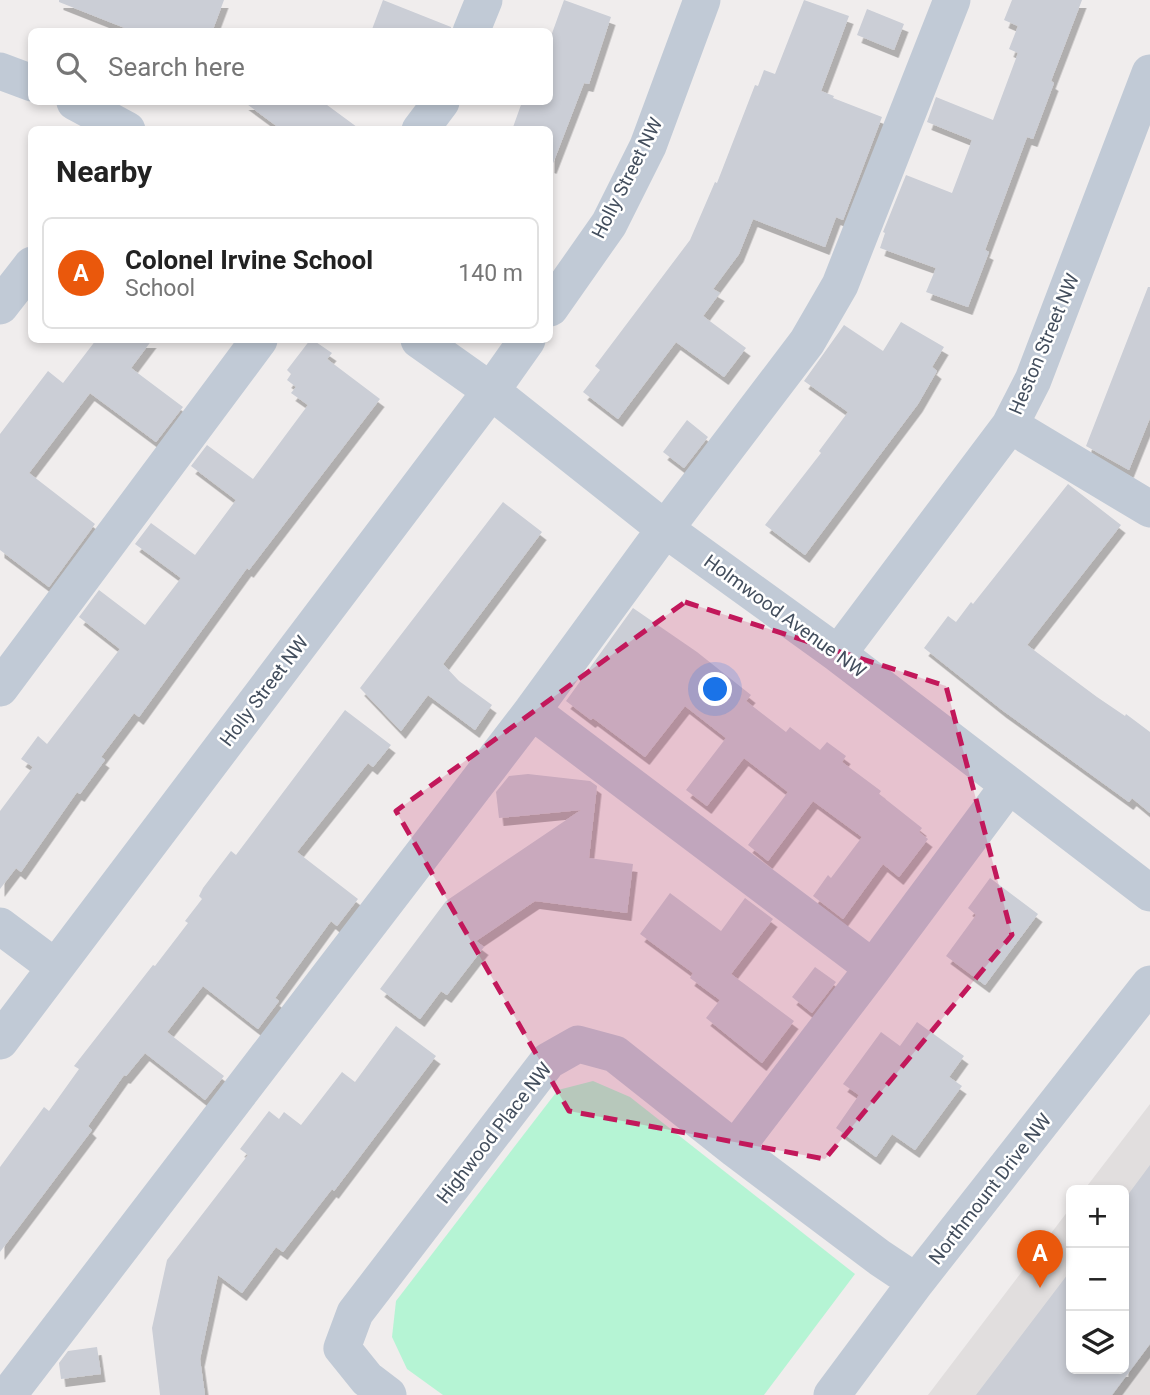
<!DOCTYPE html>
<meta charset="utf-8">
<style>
body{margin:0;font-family:Roboto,sans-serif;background:#f6f6f6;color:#222}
.controls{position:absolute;right:21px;bottom:21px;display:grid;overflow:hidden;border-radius:10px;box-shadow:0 4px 10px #0003}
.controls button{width:63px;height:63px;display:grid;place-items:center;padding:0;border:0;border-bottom:2px solid #e0e0e0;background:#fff;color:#222;font:35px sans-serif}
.you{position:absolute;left:716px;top:690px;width:24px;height:24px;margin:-18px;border:5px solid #fff;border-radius:50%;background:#1a73e8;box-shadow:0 0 0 10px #1a73e833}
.badge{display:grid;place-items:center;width:46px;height:46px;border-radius:50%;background:#ea580c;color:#fff;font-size:23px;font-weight:700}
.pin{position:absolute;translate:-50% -58px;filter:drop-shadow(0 2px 4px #0008)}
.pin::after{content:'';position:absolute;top:37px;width:24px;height:21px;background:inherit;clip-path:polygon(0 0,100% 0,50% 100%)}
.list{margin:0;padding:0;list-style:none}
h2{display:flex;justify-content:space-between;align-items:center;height:91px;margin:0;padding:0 28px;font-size:30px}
h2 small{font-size:23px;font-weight:400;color:#767676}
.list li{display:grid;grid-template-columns:46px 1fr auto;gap:21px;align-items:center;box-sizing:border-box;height:112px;margin:0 14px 14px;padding:0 14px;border:2px solid #e0e0e0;border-radius:10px}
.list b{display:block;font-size:26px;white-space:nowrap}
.list p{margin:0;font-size:23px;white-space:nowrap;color:#767676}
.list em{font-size:23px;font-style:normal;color:#767676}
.icon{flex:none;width:38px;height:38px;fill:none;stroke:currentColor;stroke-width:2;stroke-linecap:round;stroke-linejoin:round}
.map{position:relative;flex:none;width:1150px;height:1395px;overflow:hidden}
.search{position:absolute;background:#fff;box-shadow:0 4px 10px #0003;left:28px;top:28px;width:525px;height:77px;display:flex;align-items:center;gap:18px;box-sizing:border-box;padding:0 24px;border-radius:10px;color:#767676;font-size:26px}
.panel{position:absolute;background:#fff;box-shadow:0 4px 10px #0003;left:28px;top:126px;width:525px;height:217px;border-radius:10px}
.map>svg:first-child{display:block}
.education{fill:#e1dede}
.green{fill:#b5f4d4}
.building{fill:#cbced6;filter:url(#shadow)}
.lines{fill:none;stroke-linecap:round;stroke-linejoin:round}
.minor{stroke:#c1cad6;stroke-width:37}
.marked{fill:#c2185b;fill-opacity:0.2;stroke:#c2185b;stroke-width:5;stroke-dasharray:14 9;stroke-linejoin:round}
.labels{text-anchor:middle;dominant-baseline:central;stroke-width:5;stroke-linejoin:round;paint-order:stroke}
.street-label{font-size:19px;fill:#434e5d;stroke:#fff}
</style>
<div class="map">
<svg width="1150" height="1395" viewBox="0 0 1150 1395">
<defs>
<filter id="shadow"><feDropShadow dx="4.5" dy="8" stdDeviation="0" flood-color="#0004"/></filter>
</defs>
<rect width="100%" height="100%" fill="#f0eded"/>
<path class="education" d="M 1150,1104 L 1150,1395 L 928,1395 L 1071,1207 L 1071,1369 L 1124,1369 L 1124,1190 L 1084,1190 Z"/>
<path class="green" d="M 593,1081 L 630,1097 L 855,1274 L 764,1395 L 443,1395 L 407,1369 L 392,1337 L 396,1301 L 558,1090 Z"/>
<path class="building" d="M 59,0 L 224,0 L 212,32 L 135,32 L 59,2 Z
M 383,0 L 451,27 L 451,32 L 371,32 Z
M 564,0 L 611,17 L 589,84 L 584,83 L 552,166 L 550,165 L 550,130 L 512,130 L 522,102 L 550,102 L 550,39 Z
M 804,0 L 849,16 L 821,91 L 834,96 L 833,98 L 882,117 L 843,220 L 836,217 L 825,247 L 753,219 L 739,254 L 713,289 L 720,293 L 703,316 L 746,348 L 724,377 L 676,342 L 618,419 L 583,392 L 600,370 L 595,366 L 690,240 L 715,182 L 717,183 L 755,85 L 758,86 L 764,70 L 775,74 Z
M 1012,0 L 1082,0 L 1051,81 L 1054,83 L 1033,139 L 1027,137 L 985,250 L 989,252 L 968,307 L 926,292 L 936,268 L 880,248 L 885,233 L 883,232 L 906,175 L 952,193 L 972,140 L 927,122 L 936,97 L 993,120 L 1018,53 L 1009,49 L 1018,26 L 1004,20 Z
M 867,9 L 904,24 L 894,50 L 857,35 Z
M 244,102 L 323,102 L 361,130 L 282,130 Z
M 1148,287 L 1150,287 L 1150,418 L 1129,470 L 1086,446 Z
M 901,322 L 944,347 L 932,367 L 937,371 L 918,404 L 805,555 L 765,525 L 821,453 L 819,451 L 848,412 L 804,381 L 844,325 L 883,351 Z
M 96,340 L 152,340 L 131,368 L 183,407 L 156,442 L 90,393 L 29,473 L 95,524 L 49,587 L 0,550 L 0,434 L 48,371 L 63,383 Z
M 310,340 L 313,340 L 332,353 L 327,359 L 380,399 L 249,570 L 247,568 L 139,717 L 134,713 L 101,757 L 105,760 L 80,794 L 77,792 L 21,872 L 16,868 L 0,889 L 0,811 L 33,767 L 21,759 L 38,736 L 47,744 L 120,649 L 79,617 L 99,590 L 145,625 L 181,578 L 135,544 L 151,523 L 195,555 L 236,500 L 191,466 L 207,445 L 253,479 L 308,405 L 291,393 L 296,387 L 287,380 L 291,374 L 287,370 Z
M 687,420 L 708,437 L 684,468 L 663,452 Z
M 1068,484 L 1121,525 L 1027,645 L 1097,697 L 1125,716 L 1126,714 L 1150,732 L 1150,813 L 1132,798 L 1129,802 L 1002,710 L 924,648 L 948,616 L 956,622 L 971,602 L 973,604 Z
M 503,502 L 542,532 L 443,664 L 459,681 L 492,705 L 475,730 L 428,695 L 401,731 L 360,688 Z
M 633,608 L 697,652 L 751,695 L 746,701 L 786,732 L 790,727 L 820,750 L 827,742 L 846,756 L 842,762 L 881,791 L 879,794 L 922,828 L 919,832 L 928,839 L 899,877 L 883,864 L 843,919 L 813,896 L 828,875 L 831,878 L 862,837 L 813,801 L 768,861 L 748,845 L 788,792 L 744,758 L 707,806 L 686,790 L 726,738 L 685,706 L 645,757 L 593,718 L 591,720 L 566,701 Z
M 345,710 L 391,745 L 373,767 L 368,763 L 297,852 L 358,899 L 337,926 L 331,921 L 275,998 L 279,1001 L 258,1029 L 203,986 L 167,1032 L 224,1076 L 205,1100 L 145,1053 L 126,1076 L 124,1075 L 88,1126 L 92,1130 L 0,1252 L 0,1167 L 44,1107 L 49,1111 L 79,1069 L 74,1066 L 153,965 L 155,966 L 188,923 L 185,921 L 202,899 L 199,896 L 203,888 L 231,851 L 236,855 Z
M 528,774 L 590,781 L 597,786 L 589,858 L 633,864 L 627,913 L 535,901 L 476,941 L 484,947 L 447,995 L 441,991 L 420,1019 L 380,989 L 446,901 L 581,810 L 499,818 L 496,792 L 509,776 Z
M 990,878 L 1038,914 L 985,985 L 946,956 L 976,915 L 968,908 Z
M 670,893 L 721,931 L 745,898 L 773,919 L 731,974 L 794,1021 L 762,1063 L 706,1018 L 720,1000 L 690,978 L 693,973 L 640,934 Z
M 815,967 L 836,982 L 812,1013 L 792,997 Z
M 917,1022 L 964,1056 L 949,1077 L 962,1086 L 915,1150 L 892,1134 L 876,1157 L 836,1128 L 859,1095 L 843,1084 L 881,1032 L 900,1046 Z
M 396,1026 L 436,1056 L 334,1191 L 332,1189 L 283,1252 L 276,1247 L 242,1293 L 218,1275 L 200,1359 L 205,1395 L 160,1395 L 152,1328 L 167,1260 L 248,1155 L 240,1149 L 269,1111 L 279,1119 L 284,1112 L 301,1125 L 342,1072 L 355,1082 Z
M 1150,1165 L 1150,1344 L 1112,1395 L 976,1395 L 1071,1270 L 1071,1369 L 1124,1369 L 1124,1200 Z
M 97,1347 L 101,1374 L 61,1379 L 59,1363 L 68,1351 Z"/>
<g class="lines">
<path class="minor" d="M 471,32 L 484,0
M 0,71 L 32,83
M 75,102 L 127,130
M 420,130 L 441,102
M 0,306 L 32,265
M 550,308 L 609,224 L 648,146 L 702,0
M 419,340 L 491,391 L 665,529 L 838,654 L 1150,893
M 1010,425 L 1150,509
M 838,654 L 1010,425 L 1033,380 L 1150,73
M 0,688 L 259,340
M 532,711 L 873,968 L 735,1149
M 0,926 L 55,967
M 873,968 L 1009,785
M 0,1041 L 491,391 L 527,340
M 8,1395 L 532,711 L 665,529 L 807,342 L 840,285 L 952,0
M 388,1395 L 367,1379 L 342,1348 L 355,1313 L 548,1061 L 578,1044 L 615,1054 L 735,1149 L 880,1258 L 916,1282
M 832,1395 L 916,1282 L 1150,984"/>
</g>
<path class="marked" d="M 685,602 L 946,686 L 1012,935 L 825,1159 L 569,1111 L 396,811 Z"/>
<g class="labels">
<g class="street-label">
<text transform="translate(627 178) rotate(-63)">Holly Street NW</text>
<text transform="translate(1044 344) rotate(-67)">Heston Street NW</text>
<text transform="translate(785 616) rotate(36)">Holmwood Avenue NW</text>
<text transform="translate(264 691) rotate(-53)">Holly Street NW</text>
<text transform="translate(494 1133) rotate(-52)">Highwood Place NW</text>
<text transform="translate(990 1189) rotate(-52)">Northmount Drive NW</text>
</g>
</g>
</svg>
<div class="controls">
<button>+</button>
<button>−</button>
<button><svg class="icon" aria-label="layers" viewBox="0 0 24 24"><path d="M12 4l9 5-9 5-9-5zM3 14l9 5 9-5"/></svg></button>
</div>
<div class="you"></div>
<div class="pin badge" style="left:1040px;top:1288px">A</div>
<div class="search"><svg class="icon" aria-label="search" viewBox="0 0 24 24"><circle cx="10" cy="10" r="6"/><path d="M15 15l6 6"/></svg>Search here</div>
<section class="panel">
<h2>Nearby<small></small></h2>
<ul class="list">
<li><span class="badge">A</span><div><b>Colonel Irvine School</b><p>School</p></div><em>140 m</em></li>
</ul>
</section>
</div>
